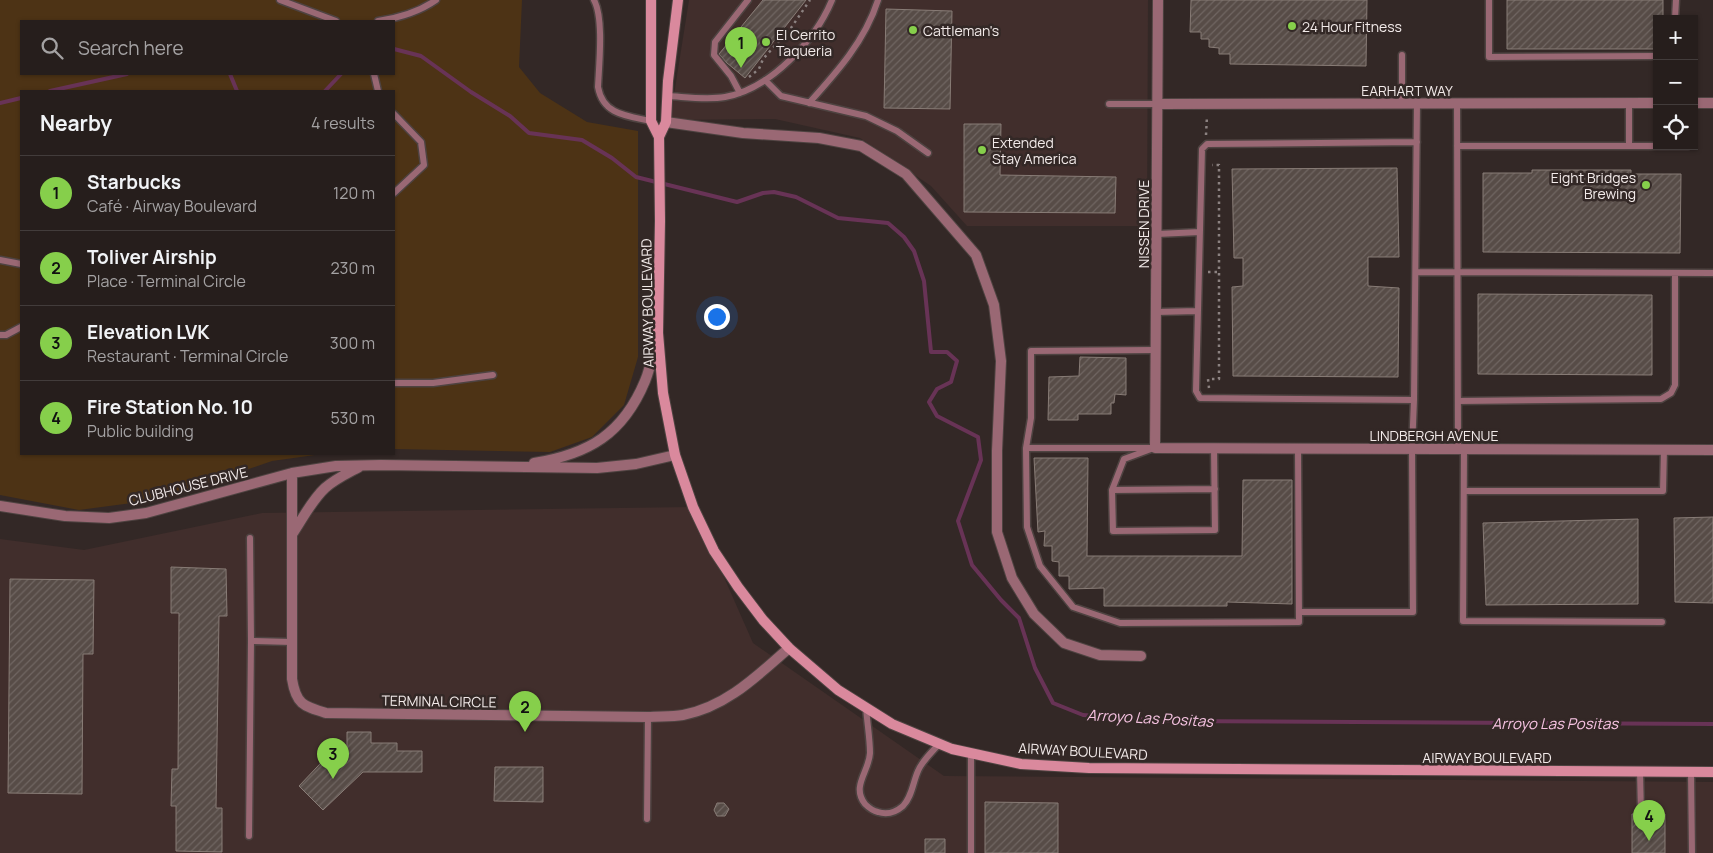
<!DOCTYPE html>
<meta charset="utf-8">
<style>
body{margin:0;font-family:Manrope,sans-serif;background:#322b29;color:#f1f3f6}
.controls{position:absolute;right:15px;top:15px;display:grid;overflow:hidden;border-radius:0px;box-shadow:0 1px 4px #0004}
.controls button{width:45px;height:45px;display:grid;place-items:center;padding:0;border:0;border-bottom:1px solid #423c3b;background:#261e1c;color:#f1f3f6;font:25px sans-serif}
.you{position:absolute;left:716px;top:316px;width:18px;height:18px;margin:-12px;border:4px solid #fff;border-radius:50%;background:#1a73e8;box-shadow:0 0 0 8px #1a73e833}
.badge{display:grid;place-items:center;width:32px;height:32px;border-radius:50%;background:#86cf4b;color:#111;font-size:16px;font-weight:700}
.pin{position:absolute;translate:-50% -41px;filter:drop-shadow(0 1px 2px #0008)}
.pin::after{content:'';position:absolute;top:26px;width:18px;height:15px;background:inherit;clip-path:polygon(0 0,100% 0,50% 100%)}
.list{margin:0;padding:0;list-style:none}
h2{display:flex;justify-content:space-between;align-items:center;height:65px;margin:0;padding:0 20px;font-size:21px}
h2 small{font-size:16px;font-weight:400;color:#a4a2a3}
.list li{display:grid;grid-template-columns:32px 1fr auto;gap:15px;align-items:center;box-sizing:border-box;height:75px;padding:0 20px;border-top:1px solid #423c3b}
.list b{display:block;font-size:19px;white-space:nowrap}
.list p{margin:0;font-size:16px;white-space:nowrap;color:#a4a2a3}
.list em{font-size:16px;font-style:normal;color:#a4a2a3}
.icon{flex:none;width:28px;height:28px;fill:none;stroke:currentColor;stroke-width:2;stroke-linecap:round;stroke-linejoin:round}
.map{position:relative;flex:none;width:1713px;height:853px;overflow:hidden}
.search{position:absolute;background:#261e1c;box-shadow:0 1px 4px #0004;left:20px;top:20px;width:375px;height:55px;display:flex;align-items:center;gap:12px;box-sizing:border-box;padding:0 18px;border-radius:0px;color:#a4a2a3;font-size:19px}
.panel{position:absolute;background:#261e1c;box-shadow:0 1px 4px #0004;left:20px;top:90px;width:375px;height:365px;border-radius:0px}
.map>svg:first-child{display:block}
.built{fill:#412e2c}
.green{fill:#4d3315;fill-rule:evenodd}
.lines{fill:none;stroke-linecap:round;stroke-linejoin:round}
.stream{stroke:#683356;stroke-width:4}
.building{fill:url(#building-hatch);stroke:#887c76}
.lane-casing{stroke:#4e4341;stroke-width:9}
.street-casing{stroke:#4e4341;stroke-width:12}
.secondary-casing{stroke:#4e4341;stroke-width:12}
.path{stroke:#8c8281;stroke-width:2.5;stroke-dasharray:2.5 4;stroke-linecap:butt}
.lane{stroke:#9a6874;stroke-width:6}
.street{stroke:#9a6874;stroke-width:10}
.secondary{stroke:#da899d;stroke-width:10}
.poi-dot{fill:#86cf4b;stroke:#332826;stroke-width:2}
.labels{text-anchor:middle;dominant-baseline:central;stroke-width:5;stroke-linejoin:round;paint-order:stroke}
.poi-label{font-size:14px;fill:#f2eae9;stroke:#332826;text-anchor:start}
.street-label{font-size:14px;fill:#f2eae9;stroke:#332826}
.water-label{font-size:15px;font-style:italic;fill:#f6c2e1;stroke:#332826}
</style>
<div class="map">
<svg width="1713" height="853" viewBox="0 0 1713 853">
<defs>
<pattern id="building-hatch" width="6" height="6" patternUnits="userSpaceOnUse" patternTransform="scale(1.25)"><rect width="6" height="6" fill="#574c47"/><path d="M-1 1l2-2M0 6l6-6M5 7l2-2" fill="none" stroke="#706662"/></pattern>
</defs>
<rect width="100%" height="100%" fill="#332826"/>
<path class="built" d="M 689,0 L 1148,0 L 1147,226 L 967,226 L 931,186 L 860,138 L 775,119 L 670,120 Z
M 693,507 L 753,643 L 944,776 L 1713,782 L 1713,853 L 0,853 L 0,539 L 84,550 L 262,513 Z"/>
<path class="green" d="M 0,0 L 522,0 L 519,67 L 540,93 L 587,122 L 638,131 L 638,357 L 624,405 L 592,437 L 550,452 L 394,449 L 394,91 L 21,91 L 21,454 L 322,454 L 272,461 L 162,499 L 79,510 L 0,495 ZM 21,21 L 394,21 L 394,74 L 21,74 Z"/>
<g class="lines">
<path class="stream" d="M 394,49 L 421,56 L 471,92 L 510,116 L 529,133 L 582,140 L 612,158 L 636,177 L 737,202 L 763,193 L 774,192 L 796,197 L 838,218 L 888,223 L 904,237 L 914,251 L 924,281 L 931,352 L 947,352 L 957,361 L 951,382 L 937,389 L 929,402 L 937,416 L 978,437 L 981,460 L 958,521 L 972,565 L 1001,600 L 1019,618 L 1035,668 L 1053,703 L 1083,715 L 1166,721 L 1713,724
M 230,74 L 237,91
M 50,91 L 127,74
M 325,91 L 341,74
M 0,103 L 21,98"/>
</g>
<path class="building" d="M 763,0 L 806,0 L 745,78 L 727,63 L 719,54 Z
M 1191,0 L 1367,0 L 1366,66 L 1230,64 L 1230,54 L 1219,54 L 1219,48 L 1209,47 L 1209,39 L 1201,39 L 1201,32 L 1190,32 Z
M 1507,0 L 1663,0 L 1663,19 L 1657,19 L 1657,49 L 1507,49 Z
M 886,9 L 952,11 L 950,109 L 884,108 Z
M 964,124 L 1001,124 L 1000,175 L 1116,177 L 1115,213 L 964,212 Z
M 1397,168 L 1399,257 L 1368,257 L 1368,286 L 1399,288 L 1398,377 L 1233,376 L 1232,287 L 1243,286 L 1243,258 L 1234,258 L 1232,169 Z
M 1532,170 L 1631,170 L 1631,174 L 1681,174 L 1680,253 L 1483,252 L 1483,173 L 1532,173 Z
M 1478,294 L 1652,295 L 1652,375 L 1478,374 Z
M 1080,357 L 1126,358 L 1126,395 L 1115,394 L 1114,403 L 1111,403 L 1111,414 L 1078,414 L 1078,420 L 1048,420 L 1049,377 L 1079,376 Z
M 1034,458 L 1088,458 L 1087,556 L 1242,556 L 1243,480 L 1292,480 L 1292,604 L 1227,602 L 1227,606 L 1104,606 L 1104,588 L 1069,589 L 1069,576 L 1059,576 L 1059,562 L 1052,561 L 1052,546 L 1044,546 L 1045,531 L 1038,532 Z
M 1713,517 L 1713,603 L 1675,602 L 1674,518 Z
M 1638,519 L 1638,604 L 1486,605 L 1483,523 Z
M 171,567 L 226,569 L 227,616 L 219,616 L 216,808 L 222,808 L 222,852 L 176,851 L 176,806 L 171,806 L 172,769 L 178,769 L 179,613 L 171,613 Z
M 10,579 L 94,580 L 93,654 L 83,654 L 82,794 L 8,793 Z
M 347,732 L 371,732 L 371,743 L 397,743 L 397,751 L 422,751 L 422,772 L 363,772 L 323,810 L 299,786 L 335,748 L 347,760 Z
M 495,767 L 543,767 L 543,802 L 494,801 Z
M 985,802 L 1058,803 L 1058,853 L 985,853 Z
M 717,803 L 724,803 L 729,809 L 725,816 L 717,816 L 714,810 Z
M 1632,814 L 1636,814 L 1641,819 L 1644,818 L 1646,814 L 1665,814 L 1665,853 L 1632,853 Z
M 925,839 L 945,839 L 945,853 L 925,853 Z"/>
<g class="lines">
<defs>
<path id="lane" d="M 280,0 L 336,21
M 594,0 C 604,18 599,65 598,87 C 603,115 627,116 651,121
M 1489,0 L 1489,57 L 1657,56
M 1675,19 L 1676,0
M 378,21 C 398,18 419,12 436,0
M 1402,55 L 1402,103
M 374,74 L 378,91
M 765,80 L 781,96 L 866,116 L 897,131 L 928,153
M 740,93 L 731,76 L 714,55 L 715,42 L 748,0
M 668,96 C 686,97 707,100 725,97 C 770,89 815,41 832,0
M 809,103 C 837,72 865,41 878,0
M 1457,103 L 1458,449
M 1109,104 L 1157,104
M 394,114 L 421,142 L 424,165 L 394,193
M 1457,146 L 1688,146
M 1629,146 L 1629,103
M 1157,234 L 1200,232
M 0,260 L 21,264
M 1416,272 L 1713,273
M 1156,312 L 1198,311
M 0,335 L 6,335 L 21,327
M 394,383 L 433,383 L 493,375
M 1414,400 L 1200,398 L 1196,391 L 1202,149 L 1207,144 L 1417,142
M 1458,401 L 1661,399 L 1671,393 L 1675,385 L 1675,273
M 1026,448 L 1031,418 L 1031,351 L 1155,350
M 1155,448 L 1026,448 L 1027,527 L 1040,566 L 1073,607 L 1120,623 L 1299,622 L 1298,448
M 1214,448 L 1215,530 L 1113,531 L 1112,490 L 1215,489
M 1464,449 L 1463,621 L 1662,622
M 1112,490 L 1124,459 L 1151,449
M 1464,491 L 1663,491 L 1664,449
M 250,538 L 251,641
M 1299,612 L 1413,612 L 1412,449 L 1414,400 L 1417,103
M 866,707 C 867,722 870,739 870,753 C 869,772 851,786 865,804 C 869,808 873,811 878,812 C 887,815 896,812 903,806 C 912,797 913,782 918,771 C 922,761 932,752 939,744
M 1640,771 L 1641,814
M 1691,772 L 1692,853
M 647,819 L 648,717
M 249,836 L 251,641 L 292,642
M 971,853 L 971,753"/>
<path id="street" d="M 1158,0 L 1155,448 L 1713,450
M 1694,103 L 1713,103
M 1157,104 L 1657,103
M 666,122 L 743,133 L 819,138 L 861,146 L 906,174 L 976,255 L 994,305 L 1001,361 L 997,451 L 997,532 L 1012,578 L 1034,614 L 1064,643 L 1100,655 L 1141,656
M 534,463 C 589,454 623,434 645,381 C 651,367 653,351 657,336
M 292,473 L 292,679 C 296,704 303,706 326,713 L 648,717 C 659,716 671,717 683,715 C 726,707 757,676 789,648
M 0,506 L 65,516 L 109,518 L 146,513 L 292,473 L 336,466 L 381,465 L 597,468 L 636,464 L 675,455
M 293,533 C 303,518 312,500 325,488 C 335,479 348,473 359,467"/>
<path id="secondary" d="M 651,0 L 651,121 L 659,137
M 678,0 L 668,81 L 666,122 L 659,137 L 660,221 L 658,333 L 663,393 L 675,455 L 693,507 L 714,551 L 738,587 L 763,620 L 789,648 L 838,690 L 892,724 L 952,749 L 1021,764 L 1089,768 L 1713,772"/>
</defs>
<use href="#lane" class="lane-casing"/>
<use href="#street" class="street-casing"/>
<use href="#secondary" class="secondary-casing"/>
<path class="path" d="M 749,77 L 759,69 L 763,59 L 791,28 L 810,0
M 1206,135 L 1207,116
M 1208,272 L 1219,272
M 1209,388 L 1208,379 L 1219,379 L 1219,165 L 1212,165"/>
<use href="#lane" class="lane"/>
<use href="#street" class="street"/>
<use href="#secondary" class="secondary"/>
</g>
<g class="poi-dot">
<circle cx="1292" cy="26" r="5"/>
<circle cx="913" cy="30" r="5"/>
<circle cx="766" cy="42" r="5"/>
<circle cx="982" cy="150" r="5"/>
<circle cx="1646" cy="185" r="5"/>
</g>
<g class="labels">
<g class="poi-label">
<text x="1302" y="26">24 Hour Fitness</text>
<text x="923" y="30">Cattleman's</text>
<text x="776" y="34">El Cerrito<tspan x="776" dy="16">Taqueria</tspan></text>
<text x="992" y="142">Extended<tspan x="992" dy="16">Stay America</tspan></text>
<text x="1636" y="177" text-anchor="end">Eight Bridges<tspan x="1636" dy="16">Brewing</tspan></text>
</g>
<g class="street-label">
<text x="1407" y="90">EARHART WAY</text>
<text transform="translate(1143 224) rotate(-90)">NISSEN DRIVE</text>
<text transform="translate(647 303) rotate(-91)">AIRWAY BOULEVARD</text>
<text x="1434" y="435">LINDBERGH AVENUE</text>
<text transform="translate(188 486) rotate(-14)">CLUBHOUSE DRIVE</text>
<text transform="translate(439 701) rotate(1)">TERMINAL CIRCLE</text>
<text transform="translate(1083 751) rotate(3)">AIRWAY BOULEVARD</text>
<text x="1487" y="757">AIRWAY BOULEVARD</text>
</g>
<g class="water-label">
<text transform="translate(1150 718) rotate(3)">Arroyo Las Positas</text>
<text x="1555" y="723">Arroyo Las Positas</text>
</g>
</g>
</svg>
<div class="controls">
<button>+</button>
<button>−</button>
<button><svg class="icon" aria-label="locate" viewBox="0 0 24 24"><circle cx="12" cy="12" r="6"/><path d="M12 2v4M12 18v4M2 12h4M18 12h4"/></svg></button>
</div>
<div class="you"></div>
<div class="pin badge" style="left:741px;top:68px">1</div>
<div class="pin badge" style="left:525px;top:732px">2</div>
<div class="pin badge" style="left:333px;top:779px">3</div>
<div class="pin badge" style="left:1649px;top:841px">4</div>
<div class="search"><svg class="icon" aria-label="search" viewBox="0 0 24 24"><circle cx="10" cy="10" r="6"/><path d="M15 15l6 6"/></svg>Search here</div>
<section class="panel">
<h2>Nearby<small>4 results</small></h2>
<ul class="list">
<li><span class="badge">1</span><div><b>Starbucks</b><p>Café · Airway Boulevard</p></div><em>120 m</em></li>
<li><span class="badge">2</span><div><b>Toliver Airship</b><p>Place · Terminal Circle</p></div><em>230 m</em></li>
<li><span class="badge">3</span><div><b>Elevation LVK</b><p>Restaurant · Terminal Circle</p></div><em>300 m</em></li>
<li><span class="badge">4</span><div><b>Fire Station No. 10</b><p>Public building</p></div><em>530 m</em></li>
</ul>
</section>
</div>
